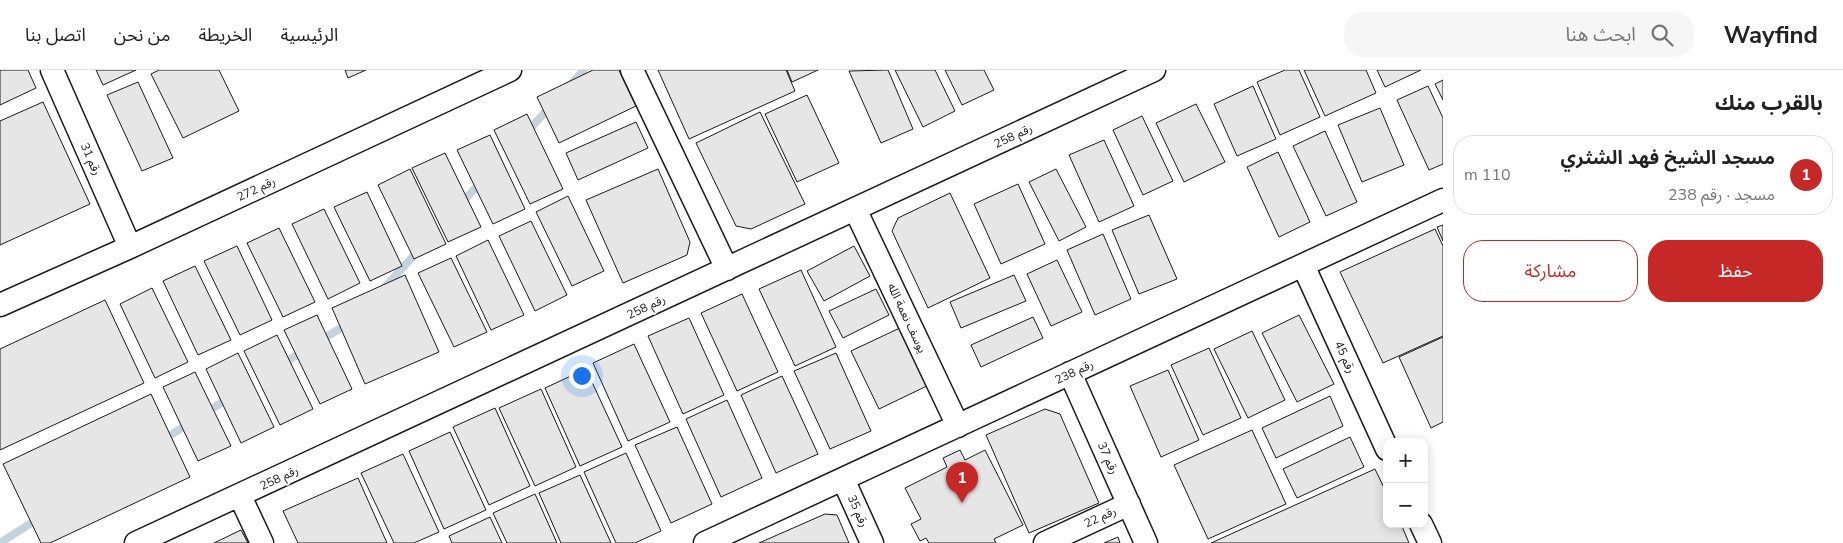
<!DOCTYPE html>
<html lang="ar">
<meta charset="utf-8">
<style>
body{margin:0;font-family:"Nunito Sans","Noto Sans Arabic",sans-serif;background:#f6f6f6;color:#222;direction:rtl}
.controls{position:absolute;right:15px;bottom:15px;display:grid;overflow:hidden;border-radius:10px;box-shadow:0 2px 12px #0003}
.controls button{width:45px;height:45px;display:grid;place-items:center;padding:0;border:0;border-bottom:1px solid #e0e0e0;background:#fff;color:#222;font:25px sans-serif}
.you{position:absolute;left:581px;top:305px;width:18px;height:18px;margin:-12px;border:4px solid #fff;border-radius:50%;background:#1a73e8;box-shadow:0 0 0 8px #1a73e833}
.badge{display:grid;place-items:center;width:32px;height:32px;border-radius:50%;background:#c62828;color:#fff;font-size:16px;font-weight:700}
.pin{position:absolute;translate:-50% -41px;filter:drop-shadow(0 1px 2px #0008)}
.pin::after{content:'';position:absolute;top:26px;width:18px;height:15px;background:inherit;clip-path:polygon(0 0,100% 0,50% 100%)}
.list{margin:0;padding:0;list-style:none}
h2{display:flex;justify-content:space-between;align-items:center;height:65px;margin:0;padding:0 20px;font-size:21px}
h2 small{font-size:16px;font-weight:400;color:#767676}
.list li{display:grid;grid-template-columns:32px 1fr auto;gap:15px;align-items:center;box-sizing:border-box;height:80px;margin:0 10px 10px;padding:0 10px;border:1px solid #e0e0e0;border-radius:20px}
.list b{display:block;font-size:19px;white-space:nowrap}
.list p{margin:0;font-size:16px;white-space:nowrap;color:#767676}
.list em{font-size:16px;font-style:normal;color:#767676}
.actions{display:flex;gap:10px;padding:15px 20px}
.actions a{flex:1;padding:11px 0;border:1px solid #c62828;border-radius:20px;text-align:center;font-size:18px;color:#c62828}
.actions .main{background:#c62828;color:#fff}
.icon{flex:none;width:28px;height:28px;fill:none;stroke:currentColor;stroke-width:2;stroke-linecap:round;stroke-linejoin:round}
.map{position:relative;flex:none;width:1443px;height:473px;overflow:hidden;direction:ltr}
header{display:flex;align-items:center;gap:30px;box-sizing:border-box;height:70px;padding:0 25px;background:#fff;border-bottom:1px solid #e0e0e0}
header strong{font-size:24px}
nav{display:flex;gap:28px;margin-inline-start:auto;font-size:18px}
.search{width:350px;height:45px;background:#f6f6f6;display:flex;align-items:center;gap:12px;box-sizing:border-box;padding:0 18px;border-radius:20px;color:#767676;font-size:19px}
main{display:flex}
aside{flex:1;background:#fff}
.map>svg:first-child{display:block}
.lines{fill:none;stroke-linecap:round;stroke-linejoin:round}
.stream{stroke:#c6d2dc;stroke-width:8}
.building{fill:#e6e6e6;stroke:#1a1a1a}
.minor-casing{stroke:#1a1a1a;stroke-width:25}
.minor{stroke:#fff;stroke-width:22}
.labels{text-anchor:middle;dominant-baseline:central;stroke-width:4;stroke-linejoin:round;paint-order:stroke}
.street-label{font-size:12px;fill:#1a1a1a;stroke:#fff}
</style>
<header>
<strong>Wayfind</strong>
<div class="search"><svg class="icon" aria-label="search" viewBox="0 0 24 24"><circle cx="10" cy="10" r="6"/><path d="M15 15l6 6"/></svg>ابحث هنا</div>
<nav><a>الرئيسية</a><a>الخريطة</a><a>من نحن</a><a>اتصل بنا</a></nav>
</header>
<main>
<aside>
<h2>بالقرب منك<small></small></h2>
<ul class="list">
<li><span class="badge">1</span><div><b>مسجد الشيخ فهد الشثري</b><p>مسجد · رقم 238</p></div><em>110 m</em></li>
</ul>
<div class="actions"><a class="main">حفظ</a><a>مشاركة</a></div>
</aside>
<div class="map">
<svg width="1443" height="473" viewBox="0 0 1443 473">
<rect width="100%" height="100%" fill="#fff"/>
<g class="lines">
<path class="stream" d="M 570,15 L 584,0
M 526,63 L 550,37
M 460,135 L 481,112
M 384,218 L 419,180
M 319,271 L 348,254
M 281,295 L 305,280
M 205,343 L 229,328
M 163,370 L 191,352
M 0,473 L 39,448"/>
</g>
<path class="building" d="M 0,0 L 28,0 L 36,18 L 0,35 Z
M 96,0 L 136,0 L 103,15 Z
M 159,0 L 219,0 L 239,41 L 183,68 L 151,4 Z
M 345,0 L 366,0 L 348,8 Z
M 593,0 L 619,0 L 636,36 L 559,73 L 537,27 Z
M 658,0 L 786,0 L 795,21 L 689,69 Z
M 787,0 L 818,0 L 792,12 Z
M 888,0 L 913,59 L 881,73 L 849,1 Z
M 895,0 L 935,0 L 955,41 L 923,57 Z
M 945,0 L 984,0 L 994,20 L 962,35 Z
M 1285,0 L 1299,0 L 1320,47 L 1280,65 L 1257,12 Z
M 1304,0 L 1366,0 L 1376,23 L 1325,46 Z
M 1377,0 L 1421,0 L 1385,17 Z
M 1443,10 L 1443,30 L 1435,14 Z
M 138,12 L 173,88 L 142,101 L 107,25 Z
M 1253,16 L 1276,69 L 1237,86 L 1214,34 Z
M 1428,16 L 1443,48 L 1443,94 L 1429,100 L 1397,30 Z
M 807,25 L 839,93 L 797,112 L 765,44 Z
M 43,32 L 90,134 L 0,175 L 0,51 Z
M 1196,34 L 1225,92 L 1184,112 L 1156,53 Z
M 1380,38 L 1404,95 L 1362,112 L 1338,55 Z
M 760,42 L 805,134 L 751,159 L 736,156 L 696,73 Z
M 527,44 L 563,119 L 530,134 L 494,60 Z
M 1142,46 L 1173,111 L 1143,125 L 1113,60 Z
M 636,52 L 648,78 L 578,110 L 566,83 Z
M 1325,61 L 1357,132 L 1326,146 L 1293,76 Z
M 490,65 L 525,139 L 493,154 L 457,80 Z
M 1104,70 L 1134,136 L 1099,152 L 1069,85 Z
M 1278,82 L 1310,152 L 1279,167 L 1247,97 Z
M 445,83 L 481,157 L 448,172 L 412,98 Z
M 410,99 L 446,174 L 414,189 L 378,115 Z
M 658,99 L 690,172 L 687,185 L 623,213 L 586,130 Z
M 1056,99 L 1086,157 L 1059,171 L 1029,112 Z
M 1018,114 L 1045,174 L 1001,194 L 974,134 Z
M 367,122 L 402,196 L 370,211 L 334,137 Z
M 950,123 L 990,208 L 928,238 L 892,161 L 898,148 Z
M 568,126 L 604,201 L 572,216 L 536,142 Z
M 324,139 L 360,213 L 328,229 L 292,154 Z
M 1149,145 L 1177,209 L 1139,224 L 1112,160 Z
M 531,151 L 567,225 L 535,241 L 499,166 Z
M 1443,155 L 1443,171 L 1437,157 Z
M 279,158 L 315,232 L 283,247 L 247,173 Z
M 1435,159 L 1443,176 L 1443,266 L 1383,293 L 1340,202 Z
M 1103,164 L 1131,229 L 1095,245 L 1067,180 Z
M 488,170 L 524,245 L 491,260 L 456,186 Z
M 237,176 L 272,250 L 240,265 L 204,191 Z
M 854,176 L 870,206 L 824,231 L 807,201 Z
M 451,188 L 487,262 L 454,277 L 418,203 Z
M 1057,190 L 1082,242 L 1051,256 L 1027,204 Z
M 195,196 L 231,270 L 198,285 L 163,211 Z
M 801,200 L 836,277 L 795,296 L 759,219 Z
M 405,205 L 439,282 L 365,314 L 332,238 Z
M 1014,205 L 1026,231 L 961,258 L 950,232 Z
M 152,218 L 188,292 L 155,308 L 120,234 Z
M 876,219 L 889,245 L 843,268 L 829,241 Z
M 742,224 L 778,302 L 737,321 L 701,243 Z
M 105,230 L 144,313 L 0,380 L 0,279 Z
M 317,245 L 352,319 L 320,334 L 284,260 Z
M 1299,245 L 1334,314 L 1297,332 L 1262,263 Z
M 1033,247 L 1043,268 L 981,297 L 971,275 Z
M 689,248 L 724,325 L 683,344 L 648,266 Z
M 904,256 L 931,314 L 879,339 L 851,281 Z
M 1252,261 L 1285,330 L 1248,348 L 1214,279 Z
M 277,265 L 313,339 L 280,355 L 244,281 Z
M 1443,267 L 1443,352 L 1431,358 L 1399,287 Z
M 634,274 L 670,352 L 628,371 L 593,293 Z
M 1209,278 L 1241,348 L 1203,365 L 1171,295 Z
M 238,283 L 274,357 L 241,373 L 206,299 Z
M 836,283 L 871,361 L 830,379 L 794,301 Z
M 586,299 L 622,377 L 580,396 L 545,318 Z
M 1168,300 L 1199,370 L 1161,387 L 1130,316 Z
M 195,302 L 231,376 L 198,391 L 163,317 Z
M 782,306 L 818,384 L 776,403 L 741,325 Z
M 541,319 L 576,397 L 535,416 L 499,338 Z
M 151,324 L 190,407 L 50,473 L 41,473 L 3,394 Z
M 1330,326 L 1343,356 L 1276,388 L 1262,358 Z
M 727,330 L 762,408 L 721,427 L 686,349 Z
M 495,338 L 530,416 L 489,435 L 453,357 Z
M 1045,339 L 1060,344 L 1099,433 L 1029,463 L 986,365 Z
M 677,357 L 712,434 L 671,453 L 635,375 Z
M 1252,360 L 1286,434 L 1208,469 L 1174,395 Z
M 450,362 L 486,440 L 444,459 L 409,381 Z
M 1350,367 L 1364,397 L 1297,428 L 1283,399 Z
M 960,380 L 965,390 L 985,380 L 1023,455 L 994,469 L 996,473 L 929,473 L 926,468 L 920,471 L 911,454 L 921,449 L 905,418 L 947,397 L 943,388 Z
M 626,383 L 661,461 L 635,473 L 616,473 L 584,402 Z
M 403,384 L 439,462 L 414,473 L 394,473 L 361,403 Z
M 1375,399 L 1387,424 L 1387,454 L 1401,454 L 1409,473 L 1211,473 Z
M 580,405 L 611,473 L 561,473 L 539,423 Z
M 358,408 L 387,473 L 298,473 L 283,441 Z
M 535,424 L 557,473 L 507,473 L 493,443 Z
M 825,444 L 837,445 L 849,473 L 759,473 Z
M 490,447 L 502,473 L 452,473 L 449,466 Z
M 241,460 L 248,473 L 214,473 Z
M 1118,467 L 1120,473 L 1104,473 Z"/>
<g class="lines">
<defs>
<path id="minor" d="M 52,0 L 130,177
M 632,0 L 727,199
M 855,139 L 958,356
M 1303,195 L 1387,379
M 0,235 L 130,177 L 510,0
M 1070,303 L 1146,473
M 843,409 L 872,473
M 240,426 L 262,473
M 1421,454 L 1430,473
M 136,473 L 1154,0
M 705,473 L 1443,130
M 1045,473 L 1129,434"/>
</defs>
<use href="#minor" class="minor-casing"/>
<use href="#minor" class="minor"/>
</g>
<g class="labels">
<g class="street-label">
<text transform="translate(1013 66) rotate(-25)">رقم 258</text>
<text transform="translate(91 89) rotate(66)">رقم 31</text>
<text transform="translate(256 119) rotate(-25)">رقم 272</text>
<text transform="translate(646 237) rotate(-25)">رقم 258</text>
<text transform="translate(907 248) rotate(65)">يوسف نعمة الله</text>
<text transform="translate(1345 287) rotate(66)">رقم 45</text>
<text transform="translate(1074 302) rotate(-25)">رقم 238</text>
<text transform="translate(1108 388) rotate(66)">رقم 37</text>
<text transform="translate(279 408) rotate(-25)">رقم 258</text>
<text transform="translate(858 441) rotate(66)">رقم 35</text>
<text transform="translate(1100 447) rotate(-25)">رقم 22</text>
</g>
</g>
</svg>
<div class="controls">
<button>+</button>
<button>−</button>
</div>
<div class="you"></div>
<div class="pin badge" style="left:962px;top:433px">1</div>
</div>
</main>
